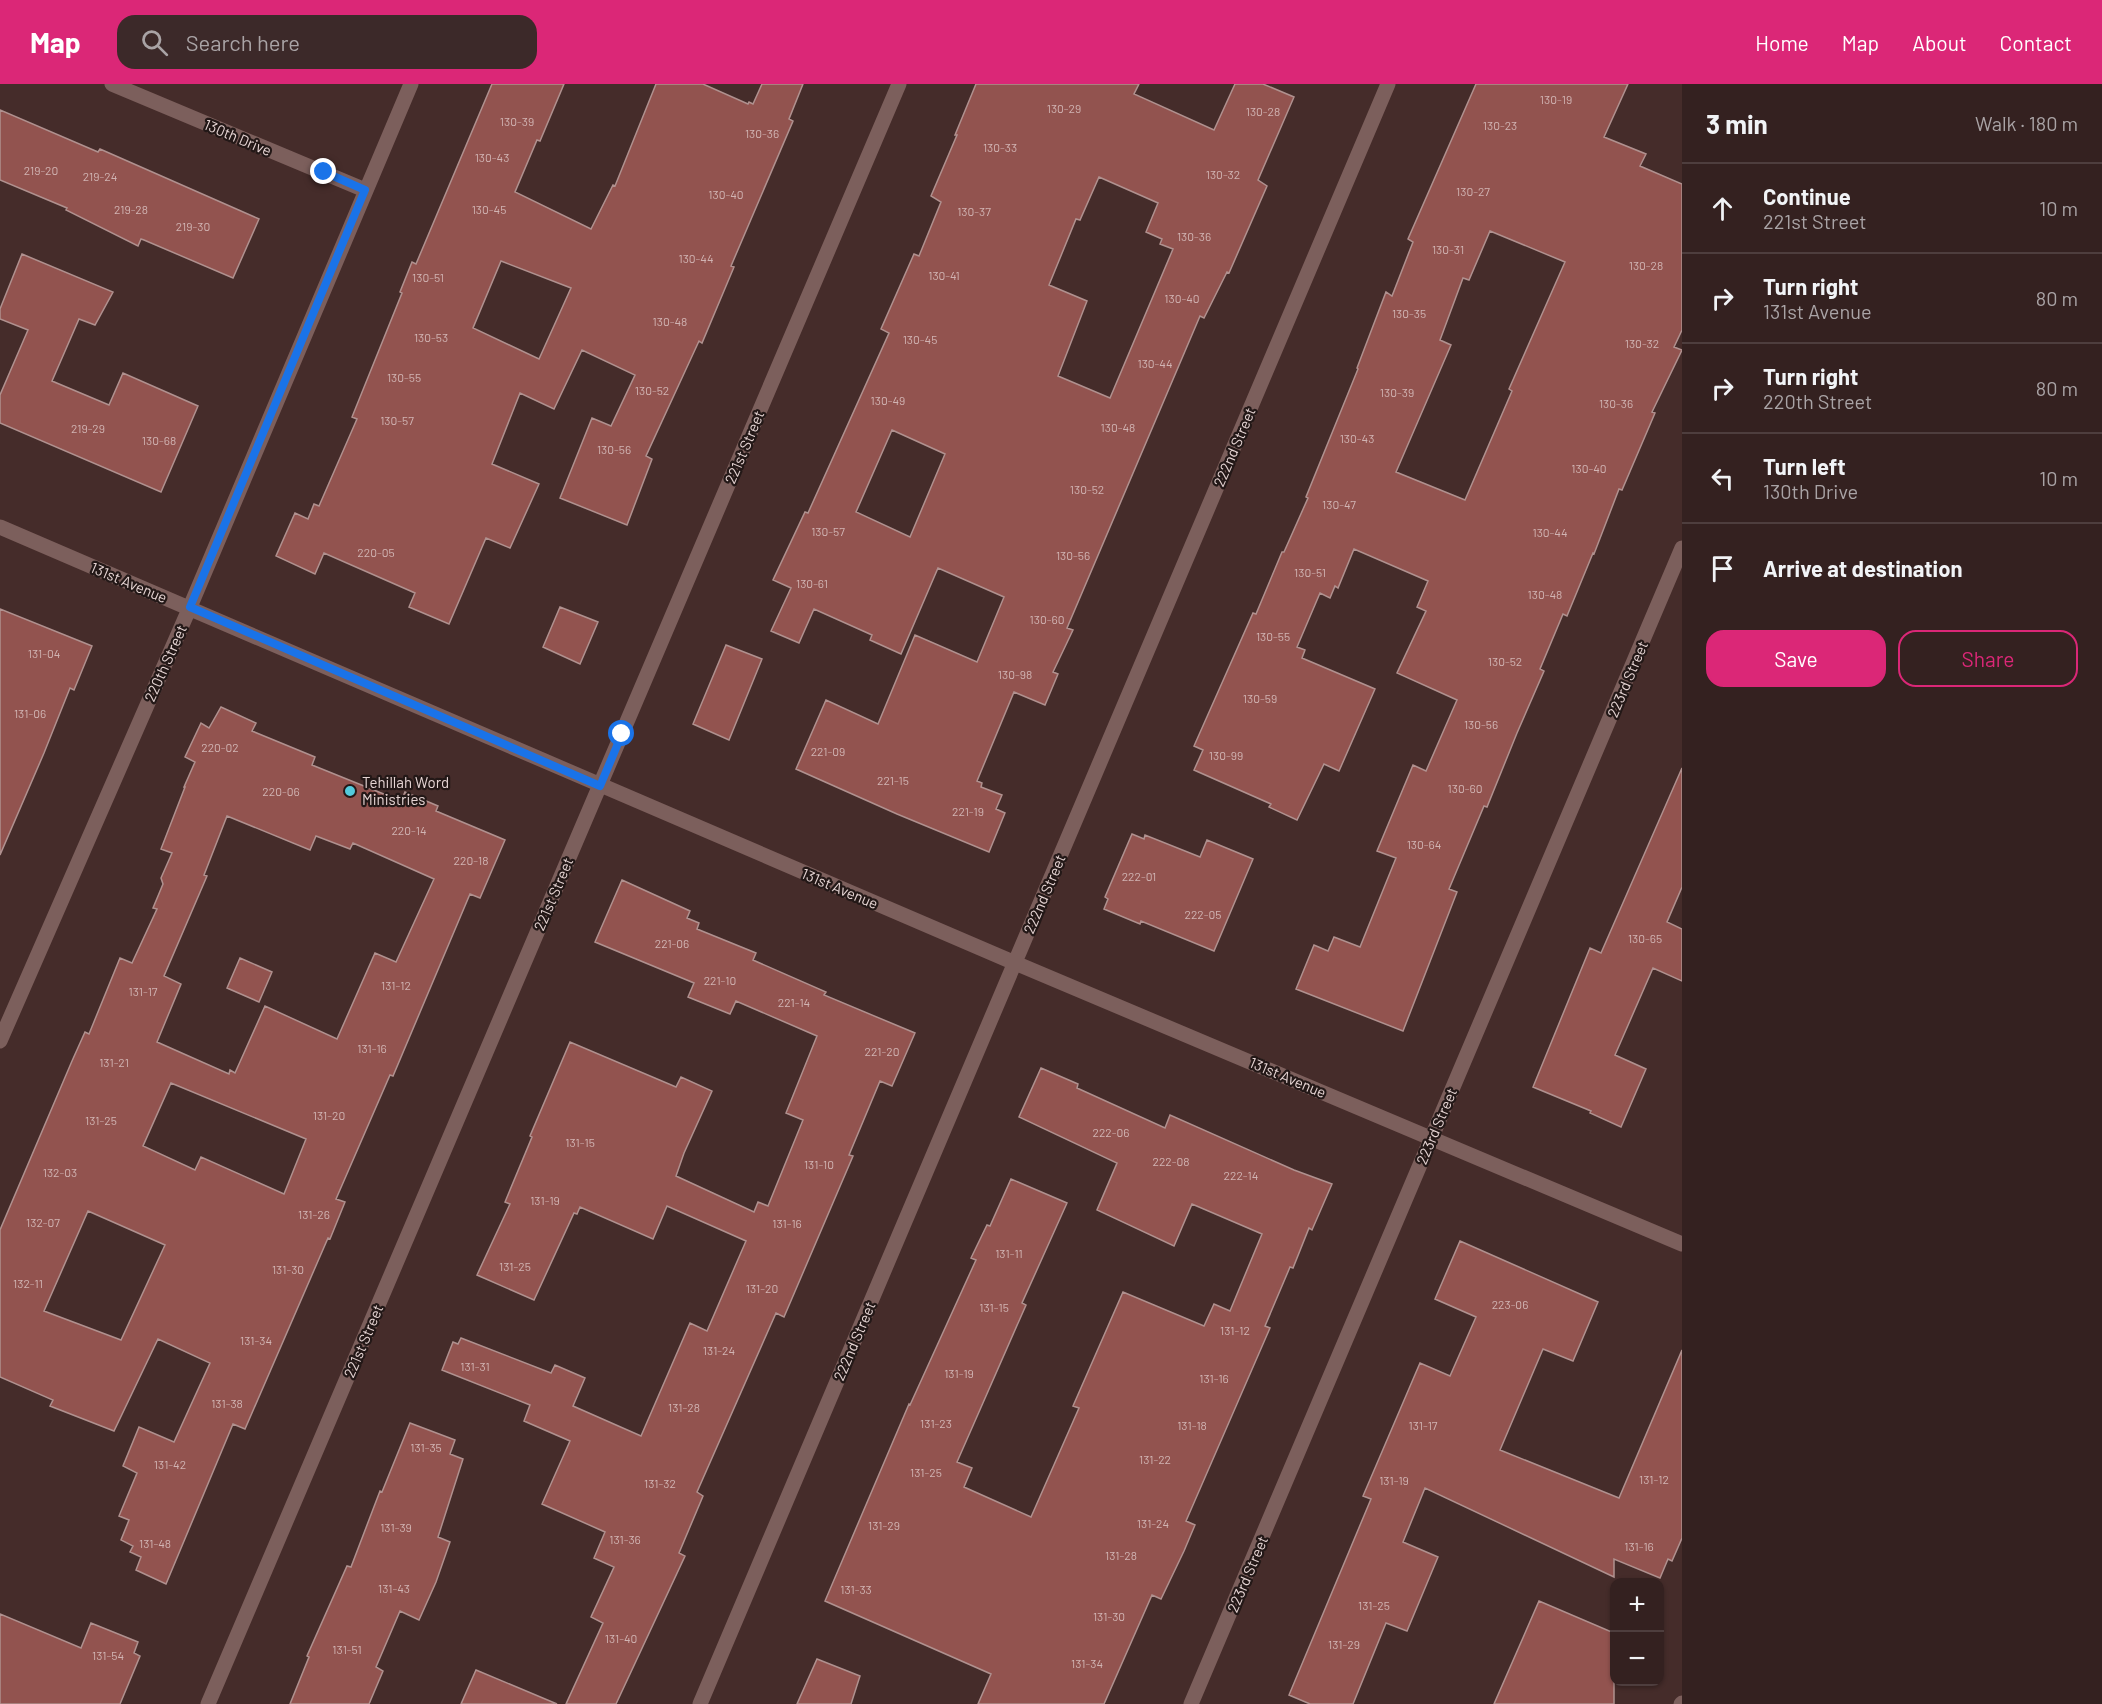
<!DOCTYPE html>
<meta charset="utf-8">
<style>
body{margin:0;font-family:Barlow,sans-serif;background:#3c2929;color:#f1f3f6}
.controls{position:absolute;right:18px;bottom:18px;display:grid;overflow:hidden;border-radius:12px;box-shadow:0 2px 4px #0004}
.controls button{width:54px;height:54px;display:grid;place-items:center;padding:0;border:0;border-bottom:2px solid #4e3e3e;background:#342120;color:#f1f3f6;font:30px sans-serif}
.stop{position:absolute;width:18px;height:18px;margin:-14px;border:4px solid #1a73e8;border-radius:50%;background:#fff}
.stop.end{background:#1a73e8;border-color:#fff;box-shadow:0 2px 6px #0008}
.list{margin:0;padding:0;list-style:none}
h2{display:flex;justify-content:space-between;align-items:center;height:78px;margin:0;padding:0 24px;font-size:26px}
h2 small{font-size:20px;font-weight:400;color:#a9a3a5}
.list li{display:grid;grid-template-columns:39px 1fr auto;gap:18px;align-items:center;box-sizing:border-box;height:90px;padding:0 24px;border-top:2px solid #4e3e3e}
.list b{display:block;font-size:22px;white-space:nowrap}
.list p{margin:0;font-size:20px;white-space:nowrap;color:#a9a3a5}
.list em{font-size:20px;font-style:normal;color:#a9a3a5}
.actions{display:flex;gap:12px;padding:18px 24px}
.actions a{flex:1;padding:14px 0;border:2px solid #db2777;border-radius:18px;text-align:center;font-size:21px;color:#db2777}
.actions .main{background:#db2777;color:#fff}
.icon{flex:none;width:33px;height:33px;fill:none;stroke:currentColor;stroke-width:2;stroke-linecap:round;stroke-linejoin:round}
.map{position:relative;flex:none;width:1682px;height:1620px;overflow:hidden}
header{display:flex;align-items:center;gap:36px;box-sizing:border-box;height:84px;padding:0 30px;background:#db2777;color:#fff}
header strong{font-size:28px}
nav{display:flex;gap:33px;margin-inline-start:auto;font-size:21px}
.search{width:420px;height:54px;background:#3c2929;display:flex;align-items:center;gap:15px;box-sizing:border-box;padding:0 21px;border-radius:18px;color:#a9a3a5;font-size:22px}
main{display:flex}
aside{flex:1;background:#342120}
.map>svg:first-child{display:block}
.building{fill:#92534f;stroke:#b0918f;stroke-width:1.5;fill-rule:evenodd}
.lines{fill:none;stroke-linecap:round;stroke-linejoin:round}
.street{stroke:#7c5f5c;stroke-width:15}
.route{stroke:#1a73e8;stroke-width:8}
.poi-dot{fill:#53cadc;stroke:#231817;stroke-width:2}
.labels{text-anchor:middle;dominant-baseline:central;stroke-width:4.5;stroke-linejoin:round;paint-order:stroke}
.number-label{font-size:12px;fill:#d1b4b3}
.street-label{font-size:15px;fill:#e6d5d4;stroke:#231817}
.poi-label{font-size:15px;fill:#e6d5d4;stroke:#231817;text-anchor:start}
</style>
<header>
<strong>Map</strong>
<div class="search"><svg class="icon" aria-label="search" viewBox="0 0 24 24"><circle cx="10" cy="10" r="6"/><path d="M15 15l6 6"/></svg>Search here</div>
<nav><a>Home</a><a>Map</a><a>About</a><a>Contact</a></nav>
</header>
<main>
<div class="map">
<svg width="1682" height="1620" viewBox="0 0 1682 1620">
<rect width="100%" height="100%" fill="#452c2a"/>
<path class="building" d="M 492,0 L 564,0 L 540,57 L 537,56 L 515,108 L 591,145 L 613,101 L 615,102 L 656,0 L 703,0 L 748,20 L 749,18 L 753,20 L 762,0 L 803,0 L 789,35 L 793,37 L 731,182 L 734,183 L 702,259 L 699,257 L 646,372 L 652,375 L 627,441 L 560,414 L 592,334 L 611,342 L 635,291 L 582,266 L 554,325 L 520,309 L 492,380 L 539,400 L 510,464 L 486,454 L 449,540 L 409,523 L 415,509 L 324,469 L 315,490 L 276,472 L 295,429 L 308,435 L 314,420 L 319,422 L 357,335 L 352,333 L 402,209 L 400,208 L 412,178 L 416,180 ZM 501,177 L 571,204 L 539,275 L 473,244 Z
M 976,0 L 1139,0 L 1134,10 L 1214,46 L 1235,0 L 1263,0 L 1294,13 L 1258,96 L 1267,102 L 1229,189 L 1227,188 L 1204,234 L 1200,232 L 1067,544 L 1073,546 L 1053,588 L 1058,590 L 1045,621 L 1014,608 L 977,697 L 982,699 L 981,703 L 1002,711 L 996,725 L 1005,729 L 989,768 L 897,730 L 796,685 L 826,616 L 878,640 L 915,551 L 977,578 L 1004,513 L 938,484 L 901,570 L 870,556 L 872,551 L 814,525 L 799,559 L 771,547 L 791,504 L 773,496 L 805,428 L 808,429 L 889,249 L 881,245 L 914,170 L 919,172 L 941,118 L 931,112 L 957,51 L 955,51 ZM 1099,93 L 1158,119 L 1146,148 L 1162,155 L 1160,160 L 1173,165 L 1110,314 L 1058,292 L 1087,217 L 1049,201 L 1076,135 L 1080,136 ZM 892,346 L 945,370 L 910,453 L 856,428 Z
M 1476,0 L 1628,0 L 1604,53 L 1646,70 L 1640,82 L 1682,100 L 1682,246 L 1674,263 L 1682,266 L 1652,328 L 1655,329 L 1622,406 L 1619,405 L 1594,470 L 1593,469 L 1567,532 L 1563,530 L 1540,585 L 1544,587 L 1517,649 L 1487,723 L 1484,722 L 1449,805 L 1457,808 L 1403,947 L 1296,905 L 1314,861 L 1328,867 L 1334,853 L 1360,863 L 1396,774 L 1377,767 L 1413,681 L 1426,687 L 1457,616 L 1397,589 L 1426,527 L 1417,523 L 1428,497 L 1354,465 L 1338,504 L 1335,502 L 1330,514 L 1320,509 L 1297,563 L 1305,566 L 1302,574 L 1375,605 L 1339,687 L 1324,680 L 1297,736 L 1269,723 L 1271,720 L 1194,686 L 1203,666 L 1194,662 L 1253,529 L 1256,530 L 1282,468 L 1284,468 L 1308,414 L 1306,413 L 1358,285 L 1357,284 L 1386,208 L 1392,212 L 1413,158 L 1408,155 ZM 1490,147 L 1565,178 L 1509,305 L 1512,307 L 1465,416 L 1396,388 L 1451,261 L 1440,256 L 1463,194 L 1469,196 Z
M 0,26 L 98,68 L 100,65 L 259,135 L 233,194 L 144,156 L 141,155 L 138,162 L 66,126 L 67,124 L 0,96 Z
M 22,170 L 113,208 L 95,241 L 79,235 L 52,297 L 109,321 L 123,289 L 198,322 L 161,408 L 0,339 L 0,311 L 28,246 L 0,235 L 0,225 Z
M 560,523 L 598,538 L 580,580 L 543,563 Z
M 0,525 L 92,562 L 74,606 L 70,604 L 44,669 L 0,771 Z
M 726,561 L 762,575 L 729,656 L 693,640 Z
M 221,623 L 256,639 L 252,647 L 315,673 L 312,681 L 401,717 L 405,708 L 438,722 L 436,727 L 505,756 L 480,814 L 470,810 L 393,992 L 390,991 L 336,1115 L 345,1118 L 330,1155 L 328,1154 L 245,1345 L 233,1340 L 166,1500 L 136,1486 L 141,1473 L 130,1468 L 133,1462 L 121,1456 L 129,1436 L 119,1432 L 137,1389 L 123,1382 L 139,1343 L 174,1358 L 210,1279 L 158,1255 L 114,1347 L 50,1322 L 53,1316 L 0,1293 L 0,1146 L 72,977 L 85,948 L 89,950 L 120,874 L 132,879 L 157,825 L 153,824 L 163,800 L 161,794 L 172,769 L 161,765 L 185,703 L 184,703 L 195,678 L 185,673 L 201,639 L 209,644 ZM 227,732 L 310,766 L 316,752 L 350,765 L 353,759 L 434,795 L 396,878 L 375,869 L 337,955 L 265,922 L 235,989 L 230,986 L 229,990 L 157,958 L 181,900 L 164,892 L 207,792 L 204,791 ZM 171,999 L 306,1055 L 284,1110 L 201,1073 L 195,1086 L 143,1062 ZM 88,1127 L 165,1161 L 121,1256 L 44,1227 Z
M 1682,684 L 1682,803 L 1667,838 L 1682,845 L 1682,897 L 1653,884 L 1615,971 L 1646,985 L 1621,1043 L 1590,1029 L 1591,1027 L 1533,1003 L 1590,864 L 1601,869 Z
M 1132,750 L 1144,755 L 1145,751 L 1200,773 L 1207,756 L 1253,775 L 1214,867 L 1141,837 L 1140,840 L 1104,825 L 1108,815 L 1105,813 Z
M 622,796 L 690,827 L 687,834 L 699,839 L 697,845 L 756,869 L 753,876 L 826,908 L 824,911 L 915,949 L 892,1002 L 880,997 L 849,1071 L 853,1072 L 784,1233 L 776,1229 L 697,1408 L 703,1412 L 679,1469 L 685,1472 L 616,1620 L 566,1620 L 603,1539 L 591,1533 L 614,1483 L 594,1474 L 605,1448 L 542,1420 L 570,1357 L 524,1337 L 530,1321 L 442,1286 L 453,1258 L 458,1260 L 461,1254 L 551,1289 L 555,1281 L 585,1294 L 573,1322 L 641,1352 L 690,1239 L 707,1247 L 746,1157 L 667,1122 L 653,1155 L 580,1123 L 577,1130 L 574,1129 L 534,1216 L 477,1191 L 510,1120 L 505,1118 L 532,1053 L 530,1052 L 570,958 L 676,1003 L 681,993 L 712,1007 L 684,1069 L 676,1092 L 754,1128 L 758,1118 L 768,1122 L 803,1036 L 786,1029 L 817,952 L 736,917 L 730,930 L 688,913 L 694,899 L 595,858 Z
M 240,874 L 272,888 L 259,918 L 227,904 Z
M 1041,984 L 1078,1000 L 1077,1004 L 1165,1044 L 1170,1031 L 1294,1086 L 1332,1100 L 1312,1146 L 1309,1144 L 1293,1184 L 1290,1183 L 1265,1242 L 1270,1244 L 1186,1437 L 1195,1441 L 1184,1467 L 1161,1515 L 1152,1511 L 1104,1620 L 978,1620 L 991,1590 L 825,1517 L 909,1320 L 910,1321 L 976,1176 L 971,1174 L 987,1141 L 990,1142 L 1011,1095 L 1067,1119 L 1022,1219 L 1026,1221 L 957,1378 L 972,1384 L 964,1403 L 1031,1433 L 1079,1324 L 1073,1322 L 1123,1208 L 1204,1242 L 1214,1220 L 1230,1227 L 1262,1150 L 1192,1120 L 1174,1162 L 1097,1126 L 1117,1079 L 1019,1033 Z
M 1460,1157 L 1598,1218 L 1573,1277 L 1543,1265 L 1500,1366 L 1619,1414 L 1682,1266 L 1682,1454 L 1672,1477 L 1668,1475 L 1660,1494 L 1614,1475 L 1614,1493 L 1425,1404 L 1403,1458 L 1438,1473 L 1407,1547 L 1386,1539 L 1353,1620 L 1310,1620 L 1289,1611 L 1371,1415 L 1363,1412 L 1420,1279 L 1450,1292 L 1476,1233 L 1435,1215 Z
M 410,1339 L 455,1356 L 450,1370 L 463,1375 L 438,1453 L 450,1458 L 436,1498 L 419,1536 L 400,1527 L 376,1583 L 383,1587 L 369,1620 L 290,1620 L 309,1573 L 307,1572 L 347,1482 L 351,1483 L 380,1407 L 382,1408 Z
M 1539,1517 L 1614,1549 L 1614,1620 L 1494,1620 Z
M 0,1530 L 81,1564 L 91,1539 L 138,1558 L 134,1569 L 140,1572 L 120,1620 L 0,1620 Z
M 817,1575 L 860,1592 L 851,1620 L 797,1620 Z
M 476,1586 L 557,1620 L 461,1620 Z"/>
<g class="lines">
<path class="street" d="M 112,0 L 365,106
M 0,443 L 1015,879 L 1682,1160
M 0,957 L 190,523 L 411,0
M 208,1620 L 899,0
M 700,1620 L 1388,0
M 1191,1620 L 1682,464
M 1681,1620 L 1682,1619"/>
</g>
<g class="lines">
<path class="route" d="M 324,88 L 365,106 L 190,523 L 600,702 L 622,650"/>
</g>
<circle class="poi-dot" cx="350" cy="707" r="6"/>
<g class="labels">
<g class="number-label">
<text x="1556" y="15">130-19</text>
<text x="1064" y="24">130-29</text>
<text x="1263" y="27">130-28</text>
<text x="517" y="37">130-39</text>
<text x="1500" y="41">130-23</text>
<text x="762" y="49">130-36</text>
<text x="1000" y="63">130-33</text>
<text x="492" y="73">130-43</text>
<text x="41" y="86">219-20</text>
<text x="1223" y="90">130-32</text>
<text x="100" y="92">219-24</text>
<text x="1473" y="107">130-27</text>
<text x="726" y="110">130-40</text>
<text x="131" y="125">219-28</text>
<text x="489" y="125">130-45</text>
<text x="974" y="127">130-37</text>
<text x="193" y="142">219-30</text>
<text x="1194" y="152">130-36</text>
<text x="1448" y="165">130-31</text>
<text x="696" y="174">130-44</text>
<text x="1646" y="181">130-28</text>
<text x="944" y="191">130-41</text>
<text x="428" y="193">130-51</text>
<text x="1182" y="214">130-40</text>
<text x="1409" y="229">130-35</text>
<text x="670" y="237">130-48</text>
<text x="431" y="253">130-53</text>
<text x="920" y="255">130-45</text>
<text x="1642" y="259">130-32</text>
<text x="1155" y="279">130-44</text>
<text x="404" y="293">130-55</text>
<text x="652" y="306">130-52</text>
<text x="1397" y="308">130-39</text>
<text x="888" y="316">130-49</text>
<text x="1616" y="319">130-36</text>
<text x="397" y="336">130-57</text>
<text x="1118" y="343">130-48</text>
<text x="88" y="344">219-29</text>
<text x="1357" y="354">130-43</text>
<text x="159" y="356">130-68</text>
<text x="614" y="365">130-56</text>
<text x="1589" y="384">130-40</text>
<text x="1087" y="405">130-52</text>
<text x="1339" y="420">130-47</text>
<text x="828" y="447">130-57</text>
<text x="1550" y="448">130-44</text>
<text x="376" y="468">220-05</text>
<text x="1073" y="471">130-56</text>
<text x="1310" y="488">130-51</text>
<text x="812" y="499">130-61</text>
<text x="1545" y="510">130-48</text>
<text x="1047" y="535">130-60</text>
<text x="1273" y="552">130-55</text>
<text x="44" y="569">131-04</text>
<text x="1505" y="577">130-52</text>
<text x="1015" y="590">130-98</text>
<text x="1260" y="614">130-59</text>
<text x="30" y="629">131-06</text>
<text x="1481" y="640">130-56</text>
<text x="220" y="663">220-02</text>
<text x="828" y="667">221-09</text>
<text x="1226" y="671">130-99</text>
<text x="893" y="696">221-15</text>
<text x="1465" y="704">130-60</text>
<text x="281" y="707">220-06</text>
<text x="968" y="727">221-19</text>
<text x="409" y="746">220-14</text>
<text x="1424" y="760">130-64</text>
<text x="471" y="776">220-18</text>
<text x="1139" y="792">222-01</text>
<text x="1203" y="830">222-05</text>
<text x="1645" y="854">130-65</text>
<text x="672" y="859">221-06</text>
<text x="720" y="896">221-10</text>
<text x="396" y="901">131-12</text>
<text x="143" y="907">131-17</text>
<text x="794" y="918">221-14</text>
<text x="372" y="964">131-16</text>
<text x="882" y="967">221-20</text>
<text x="114" y="978">131-21</text>
<text x="329" y="1031">131-20</text>
<text x="101" y="1036">131-25</text>
<text x="1111" y="1048">222-06</text>
<text x="580" y="1058">131-15</text>
<text x="1171" y="1077">222-08</text>
<text x="819" y="1080">131-10</text>
<text x="60" y="1088">132-03</text>
<text x="1241" y="1091">222-14</text>
<text x="545" y="1116">131-19</text>
<text x="314" y="1130">131-26</text>
<text x="43" y="1138">132-07</text>
<text x="787" y="1139">131-16</text>
<text x="1009" y="1169">131-11</text>
<text x="515" y="1182">131-25</text>
<text x="288" y="1185">131-30</text>
<text x="28" y="1199">132-11</text>
<text x="762" y="1204">131-20</text>
<text x="1510" y="1220">223-06</text>
<text x="994" y="1223">131-15</text>
<text x="1235" y="1246">131-12</text>
<text x="256" y="1256">131-34</text>
<text x="719" y="1266">131-24</text>
<text x="475" y="1282">131-31</text>
<text x="959" y="1289">131-19</text>
<text x="1214" y="1294">131-16</text>
<text x="227" y="1319">131-38</text>
<text x="684" y="1323">131-28</text>
<text x="936" y="1339">131-23</text>
<text x="1192" y="1341">131-18</text>
<text x="1423" y="1341">131-17</text>
<text x="426" y="1363">131-35</text>
<text x="1155" y="1375">131-22</text>
<text x="170" y="1380">131-42</text>
<text x="926" y="1388">131-25</text>
<text x="1654" y="1395">131-12</text>
<text x="1394" y="1396">131-19</text>
<text x="660" y="1399">131-32</text>
<text x="1153" y="1439">131-24</text>
<text x="884" y="1441">131-29</text>
<text x="396" y="1443">131-39</text>
<text x="625" y="1455">131-36</text>
<text x="155" y="1459">131-48</text>
<text x="1639" y="1462">131-16</text>
<text x="1121" y="1471">131-28</text>
<text x="394" y="1504">131-43</text>
<text x="856" y="1505">131-33</text>
<text x="1374" y="1521">131-25</text>
<text x="1109" y="1532">131-30</text>
<text x="621" y="1554">131-40</text>
<text x="1344" y="1560">131-29</text>
<text x="347" y="1565">131-51</text>
<text x="108" y="1571">131-54</text>
<text x="1087" y="1579">131-34</text>
</g>
<g class="street-label">
<text transform="translate(238 53) rotate(23)">130th Drive</text>
<text transform="translate(744 363) rotate(-67)">221st Street</text>
<text transform="translate(1234 363) rotate(-67)">222nd Street</text>
<text transform="translate(129 498) rotate(23)">131st Avenue</text>
<text transform="translate(165 579) rotate(-66)">220th Street</text>
<text transform="translate(1627 595) rotate(-67)">223rd Street</text>
<text transform="translate(840 804) rotate(23)">131st Avenue</text>
<text transform="translate(553 810) rotate(-67)">221st Street</text>
<text transform="translate(1044 810) rotate(-67)">222nd Street</text>
<text transform="translate(1288 993) rotate(23)">131st Avenue</text>
<text transform="translate(1436 1042) rotate(-67)">223rd Street</text>
<text transform="translate(363 1257) rotate(-67)">221st Street</text>
<text transform="translate(854 1257) rotate(-67)">222nd Street</text>
<text transform="translate(1247 1490) rotate(-67)">223rd Street</text>
</g>
<g class="poi-label">
<text x="362" y="698">Tehillah Word<tspan x="362" dy="17">Ministries</tspan></text>
</g>
</g>
</svg>
<div class="controls">
<button>+</button>
<button>−</button>
</div>
<div class="stop" style="left:622px;top:650px"></div>
<div class="stop end" style="left:324px;top:88px"></div>
</div>
<aside>
<h2>3 min<small>Walk · 180 m</small></h2>
<ul class="list">
<li><svg class="icon" aria-label="ahead" viewBox="0 0 24 24"><path d="M12 20V5M6 11l6-6 6 6"/></svg><div><b>Continue</b><p>221st Street</p></div><em>10 m</em></li>
<li><svg class="icon" aria-label="right" viewBox="0 0 24 24"><path d="M7 20v-9h11M14 6l5 5-5 5"/></svg><div><b>Turn right</b><p>131st Avenue</p></div><em>80 m</em></li>
<li><svg class="icon" aria-label="right" viewBox="0 0 24 24"><path d="M7 20v-9h11M14 6l5 5-5 5"/></svg><div><b>Turn right</b><p>220th Street</p></div><em>80 m</em></li>
<li><svg class="icon" aria-label="left" viewBox="0 0 24 24"><path d="M17 20v-9H6M10 6l-5 5 5 5"/></svg><div><b>Turn left</b><p>130th Drive</p></div><em>10 m</em></li>
<li><svg class="icon" aria-label="arrive" viewBox="0 0 24 24"><path d="M6 21V4h12l-3 4 3 4H6"/></svg><div><b>Arrive at destination</b></div></li>
</ul>
<div class="actions"><a class="main">Save</a><a>Share</a></div>
</aside>
</main>
